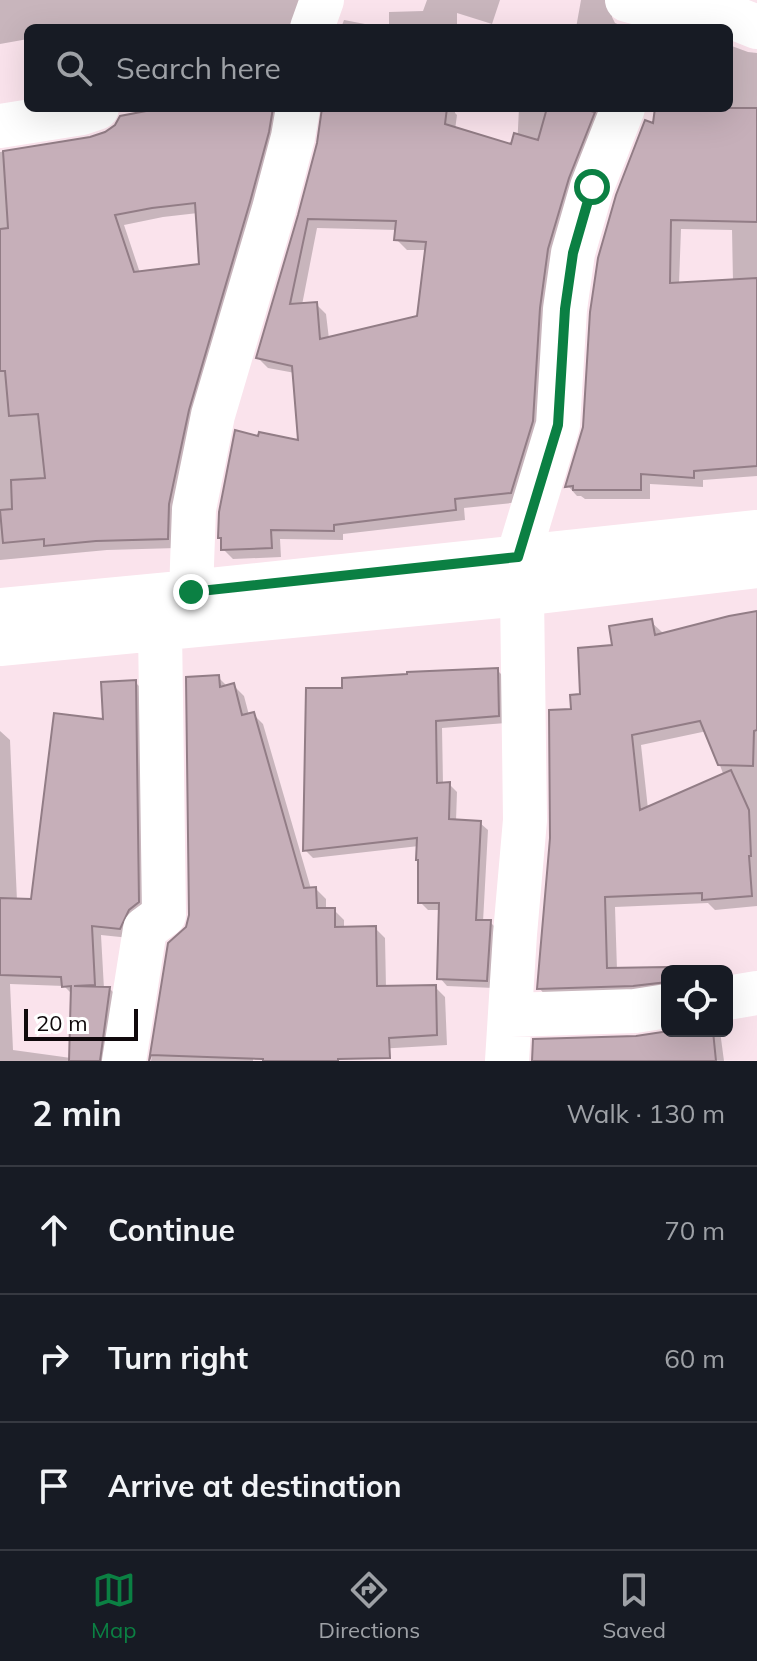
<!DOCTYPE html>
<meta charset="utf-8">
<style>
body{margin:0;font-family:Mulish,sans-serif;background:#20242c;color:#f1f3f6}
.controls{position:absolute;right:24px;bottom:24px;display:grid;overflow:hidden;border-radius:12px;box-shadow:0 8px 32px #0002}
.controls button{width:72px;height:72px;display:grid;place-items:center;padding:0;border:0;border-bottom:2px solid #363941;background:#171b24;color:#f1f3f6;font:40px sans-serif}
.scale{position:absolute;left:24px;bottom:20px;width:114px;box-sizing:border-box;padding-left:8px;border:4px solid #10090c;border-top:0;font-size:22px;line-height:28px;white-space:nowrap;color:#10090c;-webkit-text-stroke:6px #fff;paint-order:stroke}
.stop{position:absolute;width:24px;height:24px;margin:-18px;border:6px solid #0b8043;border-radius:50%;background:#fff}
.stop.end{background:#0b8043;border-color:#fff;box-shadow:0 2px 8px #0008}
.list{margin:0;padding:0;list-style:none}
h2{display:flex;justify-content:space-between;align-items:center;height:104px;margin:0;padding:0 32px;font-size:34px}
h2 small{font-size:26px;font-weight:400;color:#9ea1a6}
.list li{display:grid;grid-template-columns:52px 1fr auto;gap:24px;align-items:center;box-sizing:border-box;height:128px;padding:0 32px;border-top:2px solid #363941}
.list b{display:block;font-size:30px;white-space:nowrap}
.list em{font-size:26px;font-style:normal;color:#9ea1a6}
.icon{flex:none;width:44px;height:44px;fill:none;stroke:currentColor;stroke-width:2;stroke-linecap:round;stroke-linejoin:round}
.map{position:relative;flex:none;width:757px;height:1061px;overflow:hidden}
.search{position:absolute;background:#171b24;box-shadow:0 8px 32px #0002;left:24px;right:24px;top:24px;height:88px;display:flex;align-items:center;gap:20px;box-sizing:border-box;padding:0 28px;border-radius:12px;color:#9ea1a6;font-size:30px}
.sheet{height:488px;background:#171b24}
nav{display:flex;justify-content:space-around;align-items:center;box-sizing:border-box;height:112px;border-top:2px solid #363941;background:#171b24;font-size:22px;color:#9ea1a6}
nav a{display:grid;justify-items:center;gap:4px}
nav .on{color:#0b8043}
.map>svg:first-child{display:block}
.shadow{fill:#0003;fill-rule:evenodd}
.building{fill:#c6afb9;stroke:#927d86;stroke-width:2;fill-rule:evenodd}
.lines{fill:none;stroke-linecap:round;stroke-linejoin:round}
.minor{stroke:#fff;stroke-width:44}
.route{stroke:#0b8043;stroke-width:10}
</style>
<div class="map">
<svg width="757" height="1061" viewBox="0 0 757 1061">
<rect width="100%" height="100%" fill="#fae3ec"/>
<path class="shadow" d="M 0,0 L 309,0 L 299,28 L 28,28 L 28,39 L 0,44 Z
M 427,0 L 500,0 L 492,24 L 457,13 L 457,28 L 389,28 L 389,12 L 423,11 Z
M 581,0 L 615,0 L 612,4 L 612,17 L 615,23 L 627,28 L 576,28 Z
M 344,20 L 386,28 L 341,28 Z
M 729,45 L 748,52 L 757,53 L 757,476 L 703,480 L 703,487 L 650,484 L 650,499 L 585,499 L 581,496 L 577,496 L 568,486 L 585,427 L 657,108 L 729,108 ZM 681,229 L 732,230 L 733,282 L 679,284 Z
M 137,108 L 286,108 L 177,548 L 107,550 L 0,560 L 0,152 L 90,139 L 106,134 L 139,114 ZM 198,213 L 201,266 L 140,273 L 124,225 L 163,217 Z
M 324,108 L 455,108 L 455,113 L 457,115 L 455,130 L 517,148 L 519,108 L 605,108 L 542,431 L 521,502 L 464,508 L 465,520 L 343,534 L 343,540 L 280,539 L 281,557 L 233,559 L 223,549 L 259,438 L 301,442 L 295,373 L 268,368 L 258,358 L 319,144 ZM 317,228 L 397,230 L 397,240 L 407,250 L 427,250 L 418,318 L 329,339 L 326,314 L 316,304 L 302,305 Z
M 757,613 L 757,906 L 715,910 L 708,903 L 615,907 L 617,970 L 672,969 L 674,971 L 667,971 L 667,992 L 549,999 L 539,988 L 573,711 L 614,647 L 651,622 L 662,632 L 662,635 ZM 707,731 L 724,776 L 648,809 L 641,745 Z
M 497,670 L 505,678 L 506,723 L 442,728 L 443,784 L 449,784 L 457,792 L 456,821 L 480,823 L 488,830 L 483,922 L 490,922 L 498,930 L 494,988 L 447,986 L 440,978 L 441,910 L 428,910 L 420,902 L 419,846 L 313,858 L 305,850 L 344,690 Z
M 218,677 L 228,687 L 234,686 L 244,696 L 249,715 L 253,714 L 263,724 L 311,889 L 316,889 L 326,899 L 326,910 L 334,910 L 344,920 L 344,928 L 375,928 L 385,938 L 386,988 L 435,987 L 445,997 L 447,1045 L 253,1056 L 253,1061 L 151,1061 L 170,944 L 188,928 Z
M 135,682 L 145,692 L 148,913 L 130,938 L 101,935 L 104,989 L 110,989 L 120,999 L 110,1061 L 0,1061 L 0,731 L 10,740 L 17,901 L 33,901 L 105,721 ZM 10,984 L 64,986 L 73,995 L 71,1058 L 13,1050 Z
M 675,1031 L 720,1031 L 724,1061 L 534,1061 Z"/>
<path class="building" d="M 162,108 L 273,108 L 269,132 L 250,202 L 189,410 L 169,504 L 168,539 L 96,541 L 44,546 L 44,539 L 3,543 L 0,510 L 12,509 L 11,480 L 45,478 L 38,414 L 9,416 L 5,371 L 0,371 L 0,229 L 8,228 L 3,151 L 90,137 L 105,132 L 115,125 L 120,116 ZM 195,203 L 199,264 L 134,272 L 115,215 L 152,208 Z
M 322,108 L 447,108 L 445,124 L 511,144 L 514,133 L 538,140 L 547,108 L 579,108 L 595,112 L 569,178 L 548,249 L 540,308 L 533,421 L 511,493 L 455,499 L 456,510 L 334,525 L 334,531 L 271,530 L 272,548 L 221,550 L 221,538 L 218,538 L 219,512 L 235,430 L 258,436 L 259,432 L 298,440 L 292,366 L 256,358 L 298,215 L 317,143 ZM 308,219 L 396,221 L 394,240 L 426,242 L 417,316 L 320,339 L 317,302 L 290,304 Z
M 655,108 L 757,108 L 757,222 L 671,220 L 670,283 L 757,278 L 757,466 L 694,471 L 694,478 L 641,474 L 641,490 L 573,490 L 573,486 L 565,487 L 583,427 L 590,312 L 598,258 L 616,195 L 645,120 L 653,123 Z
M 757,611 L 757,730 L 754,731 L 753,766 L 718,765 L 700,721 L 632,735 L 640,810 L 731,770 L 749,810 L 751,856 L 749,856 L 752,896 L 702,900 L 702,893 L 605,897 L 607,968 L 667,967 L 667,982 L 633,986 L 537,989 L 550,838 L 549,710 L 571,709 L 570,695 L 580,694 L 578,648 L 612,645 L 609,626 L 652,619 L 655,635 L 729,616 Z
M 498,668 L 499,716 L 436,721 L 437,783 L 450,782 L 449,819 L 481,821 L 476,920 L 491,920 L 487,981 L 437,979 L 439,903 L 418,903 L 418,860 L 416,860 L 417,838 L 303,851 L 306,688 L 342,688 L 342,678 L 407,674 L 407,672 Z
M 219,675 L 220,687 L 234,683 L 242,715 L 254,712 L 304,888 L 316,887 L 317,908 L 335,908 L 335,927 L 376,926 L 377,986 L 436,985 L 437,1035 L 389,1038 L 390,1058 L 338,1059 L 338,1061 L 263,1061 L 263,1059 L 151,1055 L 149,1061 L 168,943 L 186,927 L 189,915 L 186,677 Z
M 136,680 L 139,902 L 129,910 L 120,929 L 92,926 L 95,985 L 74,986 L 110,987 L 100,1061 L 69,1061 L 71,986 L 62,987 L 61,977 L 0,975 L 0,898 L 31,899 L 54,713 L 103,719 L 101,682 Z
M 669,1031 L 713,1031 L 716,1061 L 532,1061 L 533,1039 L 636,1036 Z"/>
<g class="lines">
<path class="minor" d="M 627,0 L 661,9 L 737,19 L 757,27
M 312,28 L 322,0
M 0,126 L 82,113 L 97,108
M 518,557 L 558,425 L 565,309 L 573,253 L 592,187 L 623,108
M 191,592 L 194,509 L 213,415 L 274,209 L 293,137 L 298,108
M 0,610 L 191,592 L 757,532
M 0,644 L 522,594 L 757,566
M 727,998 L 757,993
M 510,1015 L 635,1011 L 667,1006
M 124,1061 L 145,929 L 164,915 L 160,629
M 507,1061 L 515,934 L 525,820 L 522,594"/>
</g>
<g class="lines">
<path class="route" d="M 191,592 L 518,557 L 558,425 L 565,309 L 573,253 L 592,187"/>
</g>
</svg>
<div class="controls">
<button><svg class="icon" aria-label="locate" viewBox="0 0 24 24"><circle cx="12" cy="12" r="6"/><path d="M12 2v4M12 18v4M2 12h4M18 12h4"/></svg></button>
</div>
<div class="scale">20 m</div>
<div class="stop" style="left:592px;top:187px"></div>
<div class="stop end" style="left:191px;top:592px"></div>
<div class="search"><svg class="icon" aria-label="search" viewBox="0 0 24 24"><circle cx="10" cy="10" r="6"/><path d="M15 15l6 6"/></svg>Search here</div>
</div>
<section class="sheet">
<h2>2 min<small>Walk · 130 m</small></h2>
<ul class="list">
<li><svg class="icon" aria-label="ahead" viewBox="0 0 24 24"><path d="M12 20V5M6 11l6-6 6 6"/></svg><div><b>Continue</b></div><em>70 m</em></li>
<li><svg class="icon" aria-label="right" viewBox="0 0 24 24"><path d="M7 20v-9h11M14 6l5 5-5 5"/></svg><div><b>Turn right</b></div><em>60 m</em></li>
<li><svg class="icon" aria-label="arrive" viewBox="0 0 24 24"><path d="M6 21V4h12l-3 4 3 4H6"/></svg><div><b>Arrive at destination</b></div></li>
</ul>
</section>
<nav>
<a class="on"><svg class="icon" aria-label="map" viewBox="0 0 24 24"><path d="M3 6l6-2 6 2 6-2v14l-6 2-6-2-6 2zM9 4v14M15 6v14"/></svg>Map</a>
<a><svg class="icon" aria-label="directions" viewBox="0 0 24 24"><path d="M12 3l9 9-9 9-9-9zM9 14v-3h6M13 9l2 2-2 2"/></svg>Directions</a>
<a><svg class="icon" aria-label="saved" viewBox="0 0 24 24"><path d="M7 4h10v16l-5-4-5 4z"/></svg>Saved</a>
</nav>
